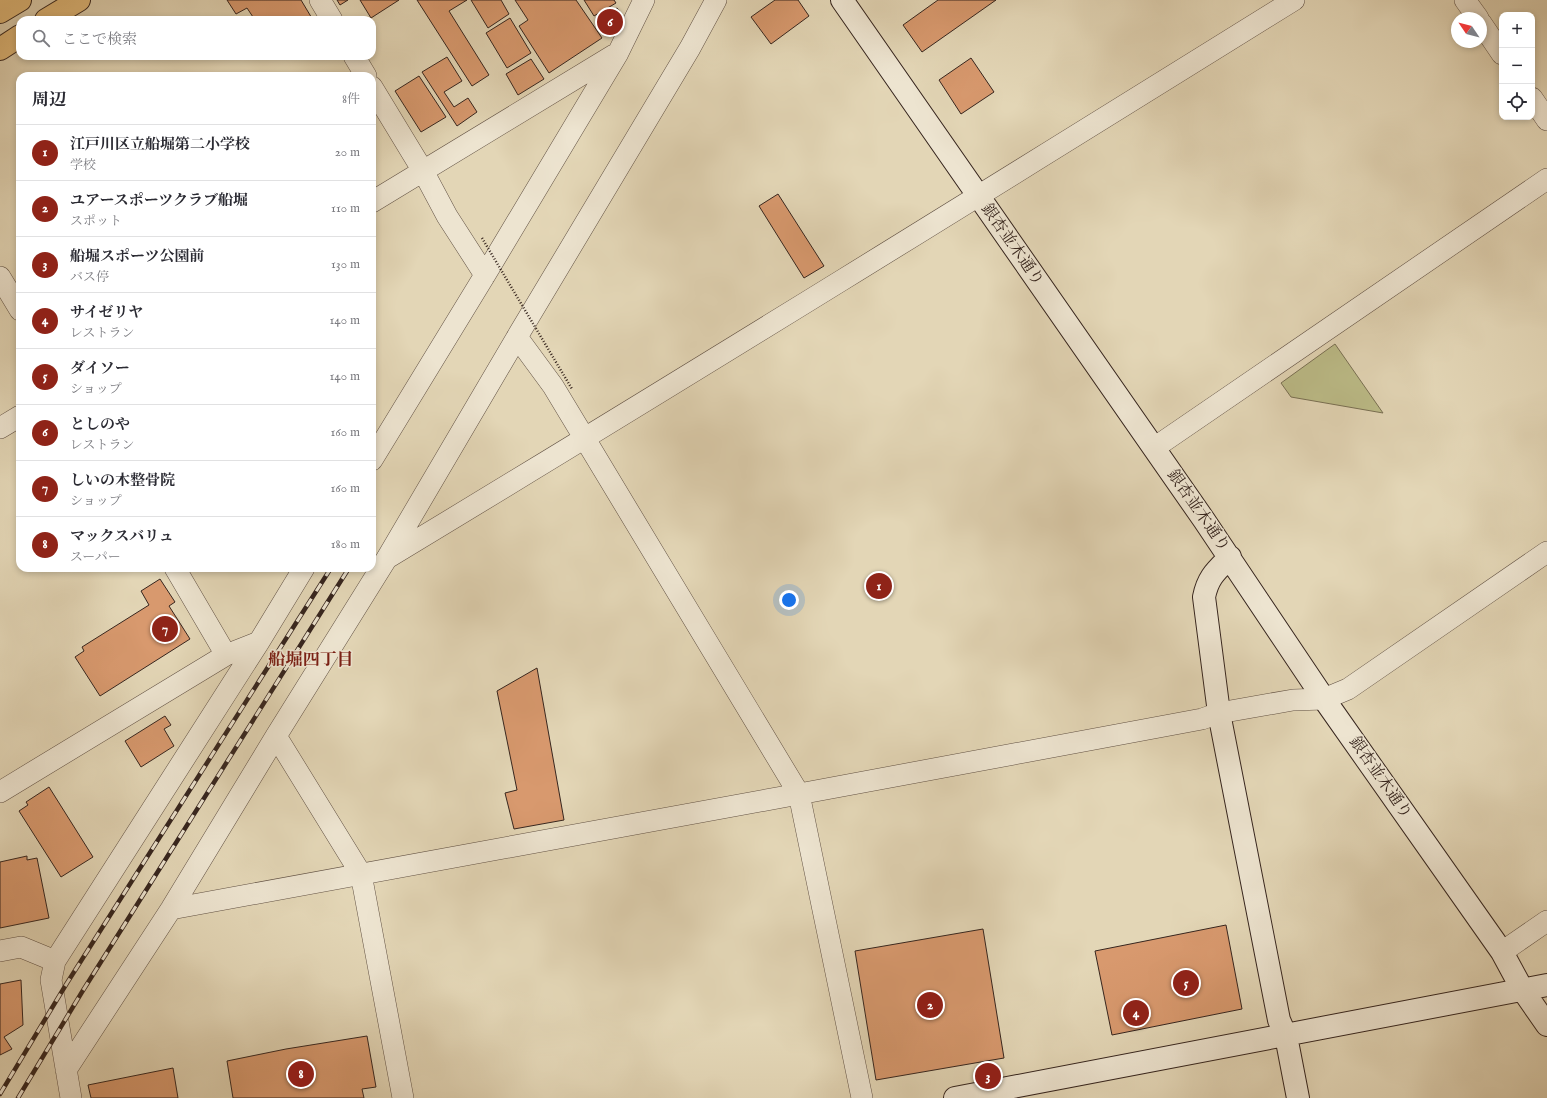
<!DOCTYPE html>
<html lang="ja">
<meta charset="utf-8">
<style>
body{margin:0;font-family:"IM FELL English","Noto Serif JP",serif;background:#f2f2f3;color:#2b2b33}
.controls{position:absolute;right:12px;top:12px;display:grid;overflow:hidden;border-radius:8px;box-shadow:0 2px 6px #0003}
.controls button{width:36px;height:36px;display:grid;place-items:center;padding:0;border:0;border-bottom:1px solid #e1e1e2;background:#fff;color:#2b2b33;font:20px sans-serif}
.compass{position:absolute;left:1451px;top:12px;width:36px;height:36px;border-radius:50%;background:#fff;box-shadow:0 2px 6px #0003;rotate:305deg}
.you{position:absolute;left:789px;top:600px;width:14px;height:14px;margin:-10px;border:3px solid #fff;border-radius:50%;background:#1a73e8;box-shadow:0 0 0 6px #1a73e833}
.badge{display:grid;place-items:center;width:26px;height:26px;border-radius:50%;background:#8f2418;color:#fff;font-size:13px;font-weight:700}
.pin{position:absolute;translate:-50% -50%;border:2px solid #fff;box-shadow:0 1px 4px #0006}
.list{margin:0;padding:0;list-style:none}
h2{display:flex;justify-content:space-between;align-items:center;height:52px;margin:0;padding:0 16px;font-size:17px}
h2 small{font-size:13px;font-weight:400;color:#7c7c81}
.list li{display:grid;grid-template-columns:26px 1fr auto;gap:12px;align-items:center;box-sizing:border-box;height:56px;padding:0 16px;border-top:1px solid #e1e1e2}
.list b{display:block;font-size:15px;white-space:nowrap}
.list p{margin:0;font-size:13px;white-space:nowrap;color:#7c7c81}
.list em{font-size:13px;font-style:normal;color:#7c7c81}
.icon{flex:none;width:22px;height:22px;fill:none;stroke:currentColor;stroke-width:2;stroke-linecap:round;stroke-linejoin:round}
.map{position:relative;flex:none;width:1547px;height:1098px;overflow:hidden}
.search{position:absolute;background:#fff;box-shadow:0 2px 6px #0003;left:16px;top:16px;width:360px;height:44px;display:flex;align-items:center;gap:10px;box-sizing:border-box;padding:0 14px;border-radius:12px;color:#7c7c81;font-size:15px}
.panel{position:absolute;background:#fff;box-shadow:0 2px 6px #0003;left:16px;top:72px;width:360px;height:500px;border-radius:12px}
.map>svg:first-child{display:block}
.green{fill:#bcbc88;stroke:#797053}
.building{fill:#d8996e;stroke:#36251e}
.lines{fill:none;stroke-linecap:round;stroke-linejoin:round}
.street-casing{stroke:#615144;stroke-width:22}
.secondary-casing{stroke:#36251e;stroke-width:24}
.primary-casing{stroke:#36251e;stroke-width:24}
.street{stroke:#ede4d0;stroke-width:21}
.secondary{stroke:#ede4d0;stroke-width:22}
.primary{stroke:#e2bb7b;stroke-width:22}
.rail-casing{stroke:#36251e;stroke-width:4.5}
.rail{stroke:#ede4d0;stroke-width:3;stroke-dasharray:9;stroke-linecap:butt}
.path-bridge{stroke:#36251e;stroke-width:2.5;stroke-dasharray:1 2;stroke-linecap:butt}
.labels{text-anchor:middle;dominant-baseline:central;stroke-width:3;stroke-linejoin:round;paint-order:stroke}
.street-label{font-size:16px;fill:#36251e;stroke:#ede4d0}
.neighbourhood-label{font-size:17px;font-weight:bold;fill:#7a1f14;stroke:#ede4d0}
</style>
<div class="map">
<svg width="1547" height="1098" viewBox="0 0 1547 1098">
<rect width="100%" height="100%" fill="#e3d6b6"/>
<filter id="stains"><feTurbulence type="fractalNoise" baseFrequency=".005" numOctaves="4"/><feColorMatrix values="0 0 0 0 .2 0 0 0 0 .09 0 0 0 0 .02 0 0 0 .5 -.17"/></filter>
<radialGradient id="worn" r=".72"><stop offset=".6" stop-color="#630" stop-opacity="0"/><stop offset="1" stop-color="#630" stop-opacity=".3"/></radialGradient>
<path class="green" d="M 1335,344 L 1383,413 L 1291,397 L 1281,383 Z"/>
<path class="building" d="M 227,0 L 301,0 L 313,20 L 255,20 L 247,8 L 236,14 Z
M 337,0 L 348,0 L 340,5 Z
M 360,0 L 399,0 L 371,18 Z
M 417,0 L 467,0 L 449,11 L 489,75 L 472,86 Z
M 471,0 L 501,0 L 509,14 L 488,28 Z
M 515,0 L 576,0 L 602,38 L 549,73 L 519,26 L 528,20 Z
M 584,0 L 614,0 L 616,3 L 594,16 Z
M 775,0 L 798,0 L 809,16 L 771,44 L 751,17 Z
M 938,0 L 996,0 L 922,52 L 903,25 Z
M 617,8 L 620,12 L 606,34 L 597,19 Z
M 510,18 L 531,53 L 507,68 L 486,33 Z
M 447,57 L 462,81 L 444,92 L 454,107 L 468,98 L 477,112 L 457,126 L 422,72 Z
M 971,58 L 994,92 L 961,114 L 939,80 Z
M 531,59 L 544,79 L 518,95 L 506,74 Z
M 419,76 L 446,117 L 421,132 L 395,91 Z
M 778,194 L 824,266 L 804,278 L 759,206 Z
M 160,579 L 175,602 L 169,606 L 190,639 L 100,696 L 75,657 L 84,651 L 82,647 L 149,605 L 141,591 Z
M 537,668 L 564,820 L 514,829 L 505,793 L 517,790 L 497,691 Z
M 165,716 L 171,725 L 164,729 L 174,746 L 141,767 L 125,741 Z
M 49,787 L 93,857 L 61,877 L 19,811 L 28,805 L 26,802 Z
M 27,856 L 27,860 L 37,858 L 49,918 L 0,928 L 0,862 Z
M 1226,925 L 1242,1009 L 1112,1035 L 1095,951 Z
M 983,929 L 1004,1058 L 876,1080 L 855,951 Z
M 21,980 L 23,1025 L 4,1037 L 12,1049 L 0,1055 L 0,984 Z
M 367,1036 L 376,1087 L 362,1089 L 364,1098 L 233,1098 L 227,1061 L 286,1049 Z
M 173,1068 L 178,1098 L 91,1098 L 88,1085 Z"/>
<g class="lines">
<defs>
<path id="street" d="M 320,0 L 332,20
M 1465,0 L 1478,18
M 1481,23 L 1502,54
M 354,56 L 366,76
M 372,87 L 423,171 L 447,216 L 485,275
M 1532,98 L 1547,120
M 372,202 L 614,55
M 0,277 L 20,310
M 517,337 L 553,386 L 585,439 L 799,794 L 862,1098
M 0,428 L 20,416
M 1154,448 L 1547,179
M 372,460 L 485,275 L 618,53 L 644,0
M 389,557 C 692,374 993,187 1294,0
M 175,568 L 226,655
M 276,736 L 361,874 L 403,1098
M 0,792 L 226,655 L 259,642
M 171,909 L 799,794 L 1202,719 L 1219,713 L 1293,700 L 1324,699 L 1348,689 L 1547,552
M 0,951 L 21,947 L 55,961 L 51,980 L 71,1098
M 1502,952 L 1547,921
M 55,961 L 259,642 L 304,568
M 66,1070 L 171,909 L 276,736 L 387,558 L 517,337 L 690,48 L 716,0"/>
<path id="secondary" d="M 842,0 L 1204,520 L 1324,699 L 1502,952 L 1522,989 L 1547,1025
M 1230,557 C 1216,571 1208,577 1204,597 L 1219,713 L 1279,1020 L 1286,1036 L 1298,1098
M 955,1098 L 1547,985"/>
<path id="primary" d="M 0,12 L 20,0
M 46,20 L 79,0
M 0,49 L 20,36"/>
</defs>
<use href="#street" class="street-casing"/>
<use href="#secondary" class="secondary-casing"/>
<use href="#primary" class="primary-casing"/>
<use href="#street" class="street"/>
<use href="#secondary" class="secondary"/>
<use href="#primary" class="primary"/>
<defs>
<path id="rail" d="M 0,1094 L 67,983 L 331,568
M 18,1098 L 82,992 L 349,568"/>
</defs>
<use href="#rail" class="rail-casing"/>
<use href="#rail" class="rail"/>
<path class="path-bridge" d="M 482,238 L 572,389"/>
</g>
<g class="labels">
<g class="street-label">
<text transform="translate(1012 245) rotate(55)">銀杏並木通り</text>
<text transform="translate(1198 511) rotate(55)">銀杏並木通り</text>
<text transform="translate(1380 778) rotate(55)">銀杏並木通り</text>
</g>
<g class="neighbourhood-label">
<text x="311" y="660">船堀四丁目</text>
</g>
</g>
<rect width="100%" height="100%" filter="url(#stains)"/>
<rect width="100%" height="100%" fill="url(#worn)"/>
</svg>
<div class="controls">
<button>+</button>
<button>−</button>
<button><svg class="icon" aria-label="locate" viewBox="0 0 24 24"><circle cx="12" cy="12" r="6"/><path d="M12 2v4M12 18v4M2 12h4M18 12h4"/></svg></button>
</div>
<svg class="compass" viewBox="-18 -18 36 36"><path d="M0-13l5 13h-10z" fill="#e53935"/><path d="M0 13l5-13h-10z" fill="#7c7c81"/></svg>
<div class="you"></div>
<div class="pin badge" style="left:879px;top:586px">1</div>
<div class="pin badge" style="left:930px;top:1005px">2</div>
<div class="pin badge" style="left:988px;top:1076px">3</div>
<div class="pin badge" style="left:1136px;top:1013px">4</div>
<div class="pin badge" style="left:1186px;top:983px">5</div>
<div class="pin badge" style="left:610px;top:22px">6</div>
<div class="pin badge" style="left:165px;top:629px">7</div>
<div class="pin badge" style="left:301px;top:1074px">8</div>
<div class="search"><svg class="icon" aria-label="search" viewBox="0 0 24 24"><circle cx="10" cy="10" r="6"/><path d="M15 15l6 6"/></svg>ここで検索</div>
<section class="panel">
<h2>周辺<small>8件</small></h2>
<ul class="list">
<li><span class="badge">1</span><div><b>江戸川区立船堀第二小学校</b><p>学校</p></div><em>20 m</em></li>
<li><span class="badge">2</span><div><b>ユアースポーツクラブ船堀</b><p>スポット</p></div><em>110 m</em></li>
<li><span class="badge">3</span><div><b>船堀スポーツ公園前</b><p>バス停</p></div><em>130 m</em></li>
<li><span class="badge">4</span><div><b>サイゼリヤ</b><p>レストラン</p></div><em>140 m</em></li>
<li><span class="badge">5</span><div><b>ダイソー</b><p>ショップ</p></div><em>140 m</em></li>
<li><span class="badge">6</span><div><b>としのや</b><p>レストラン</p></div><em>160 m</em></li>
<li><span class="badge">7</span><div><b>しいの木整骨院</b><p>ショップ</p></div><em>160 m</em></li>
<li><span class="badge">8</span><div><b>マックスバリュ</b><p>スーパー</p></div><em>180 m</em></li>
</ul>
</section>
</div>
